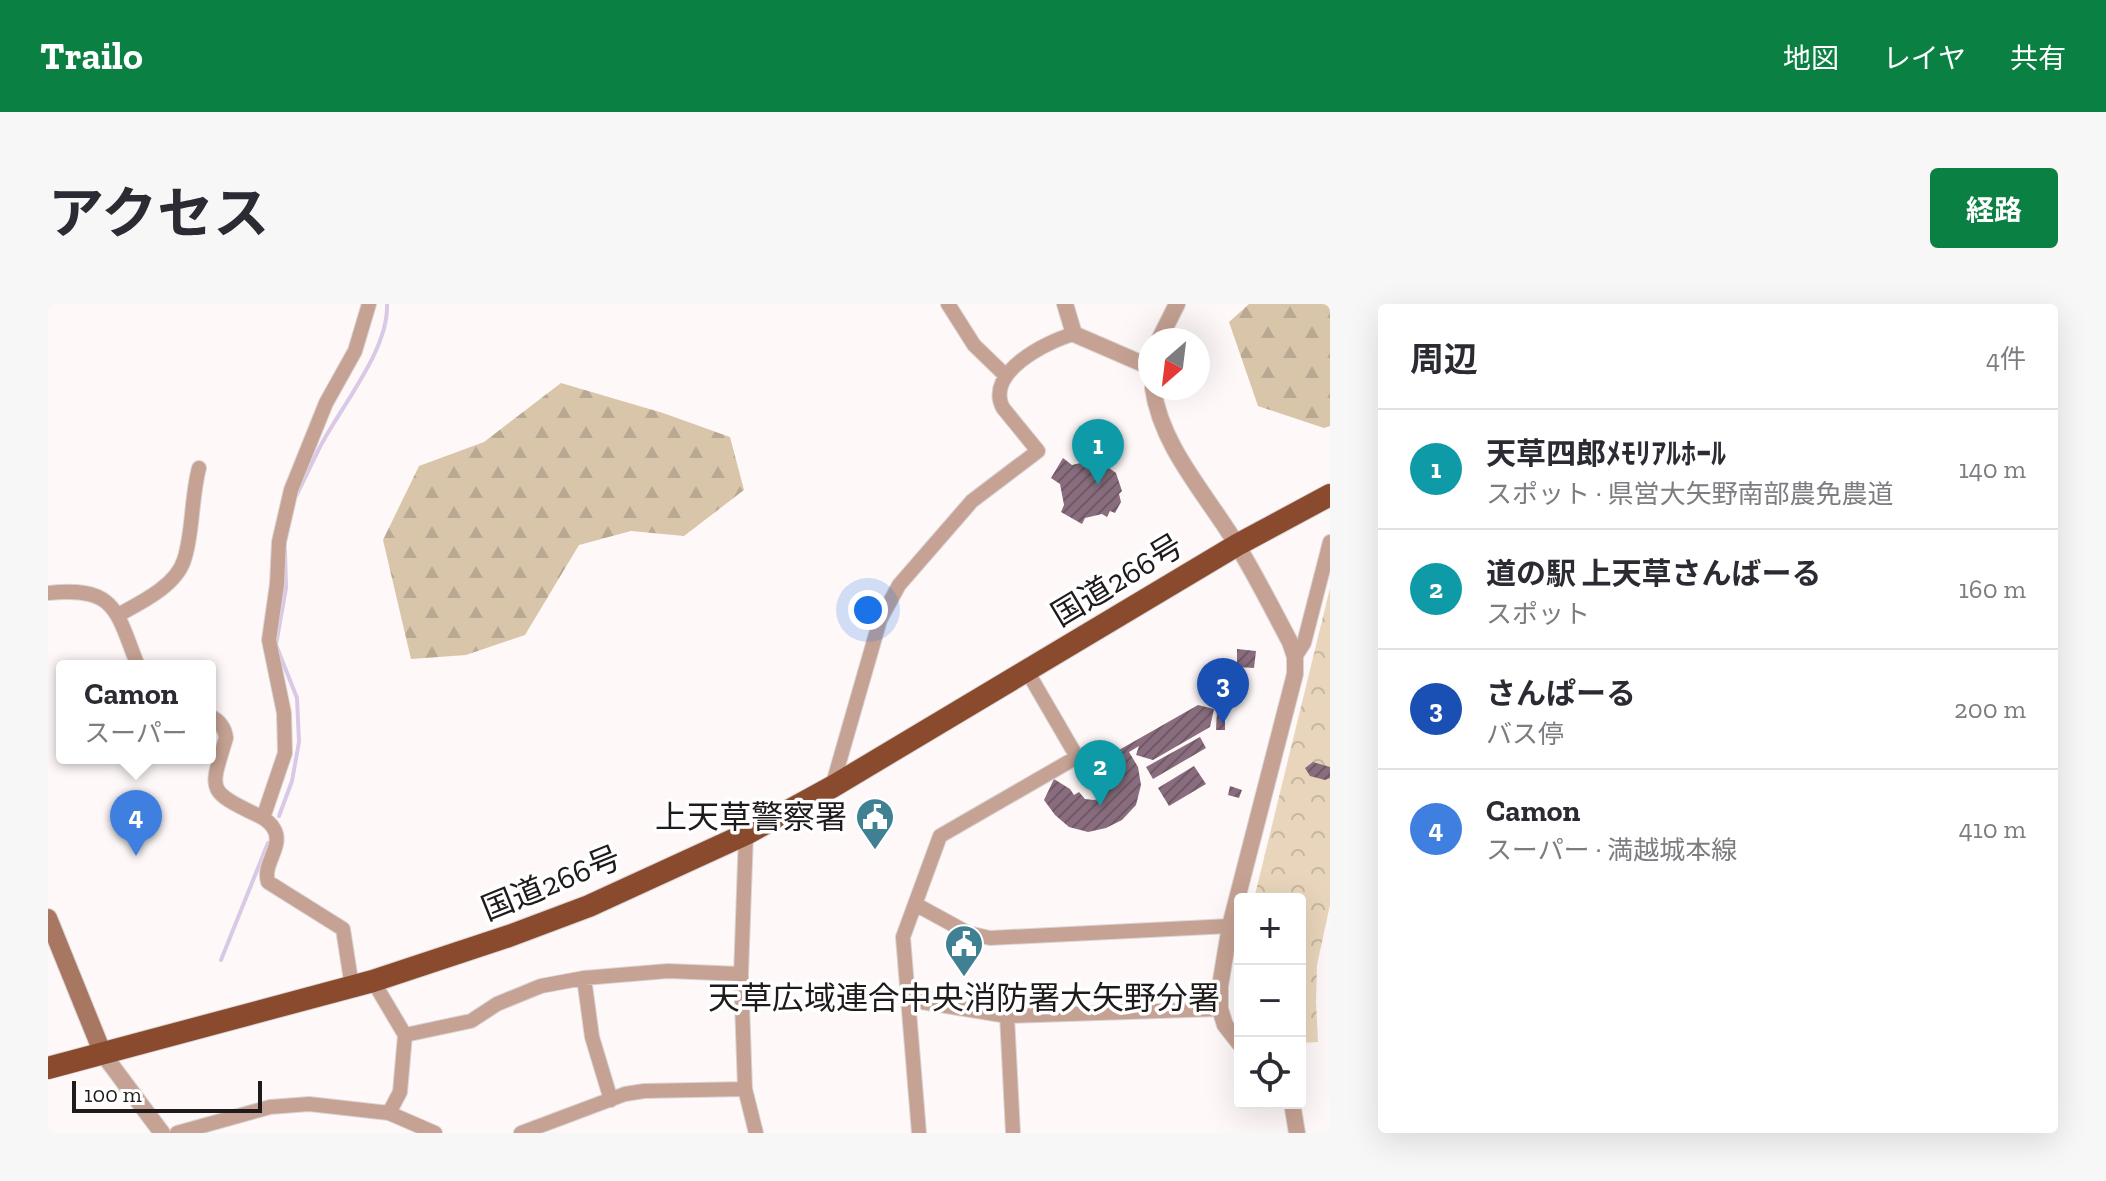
<!DOCTYPE html>
<html lang="ja">
<meta charset="utf-8">
<style>
body{margin:0;font-family:"Zilla Slab","Noto Sans JP",serif;background:#f7f7f7;color:#2b2b33}
.controls{position:absolute;right:24px;bottom:24px;display:grid;overflow:hidden;border-radius:8px;box-shadow:0 8px 32px #0002}
.controls button{width:72px;height:72px;display:grid;place-items:center;padding:0;border:0;border-bottom:2px solid #e1e1e2;background:#fff;color:#2b2b33;font:40px sans-serif}
.compass{position:absolute;left:1090px;top:24px;width:72px;height:72px;border-radius:50%;background:#fff;box-shadow:0 8px 32px #0002;rotate:208deg}
.scale{position:absolute;left:24px;bottom:20px;width:190px;box-sizing:border-box;padding-left:8px;border:4px solid #1f1b1b;border-top:0;font-size:22px;line-height:28px;white-space:nowrap;color:#1f1b1b;-webkit-text-stroke:6px #fff;paint-order:stroke}
.you{position:absolute;left:820px;top:306px;width:28px;height:28px;margin:-20px;border:6px solid #fff;border-radius:50%;background:#1a73e8;box-shadow:0 0 0 12px #1a73e833}
.badge{display:grid;place-items:center;width:52px;height:52px;border-radius:50%;background:#0b8043;color:#fff;font-size:26px;font-weight:700}
.pin{position:absolute;translate:-50% -66px;filter:drop-shadow(0 2px 4px #0008)}
.pin::after{content:'';position:absolute;top:42px;width:28px;height:24px;background:inherit;clip-path:polygon(0 0,100% 0,50% 100%)}
.popup{position:absolute;left:8px;top:356px;width:160px;height:104px;box-sizing:border-box;display:grid;place-content:center;border-radius:8px;background:#fff;filter:drop-shadow(0 2px 6px #0005);font-size:26px;white-space:nowrap;color:#7c7c81}
.popup b{font-size:30px;color:#2b2b33}
.popup::after{content:'';position:absolute;left:50%;top:100%;margin-left:-16px;border:16px solid transparent;border-top-color:#fff}
.list{margin:0;padding:0;list-style:none}
h2{display:flex;justify-content:space-between;align-items:center;height:104px;margin:0;padding:0 32px;font-size:34px}
h2 small{font-size:26px;font-weight:400;color:#7c7c81}
.list li{display:grid;grid-template-columns:52px 1fr auto;gap:24px;align-items:center;box-sizing:border-box;height:120px;padding:0 32px;border-top:2px solid #e1e1e2}
.list b{display:block;font-size:30px;white-space:nowrap}
.list p{margin:0;font-size:26px;white-space:nowrap;color:#7c7c81}
.list em{font-size:26px;font-style:normal;color:#7c7c81}
.icon{flex:none;width:44px;height:44px;fill:none;stroke:currentColor;stroke-width:2;stroke-linecap:round;stroke-linejoin:round}
.map{position:relative;flex:none;width:1282px;height:829px;overflow:hidden;border-radius:8px}
header{display:flex;align-items:center;gap:48px;box-sizing:border-box;height:112px;padding:0 40px;background:#0b8043;color:#fff}
header strong{font-size:38px}
nav{display:flex;gap:44px;margin-inline-start:auto;font-size:28px}
.intro{display:flex;align-items:center;justify-content:space-between;box-sizing:border-box;height:192px;padding:0 48px}
h1{margin:0;font-size:56px}
.button{padding:20px 36px;border-radius:8px;background:#0b8043;color:#fff;font-size:28px;font-weight:700}
main{display:flex;gap:48px;padding:0 48px}
aside{flex:1;background:#fff;border-radius:8px;box-shadow:0 8px 32px #0002}
.map>svg:first-child{display:block}
.forest{fill:url(#forest-firs)}
.park{fill:url(#park-crowns)}
.lines{fill:none;stroke-linecap:round;stroke-linejoin:round}
.stream{stroke:#d9c9e6;stroke-width:4}
.building{fill:url(#building-hatch)}
.minor-casing{stroke:#dad5d5;stroke-width:16}
.tertiary-casing{stroke:#dad5d5;stroke-width:18}
.secondary-casing{stroke:#dad5d5;stroke-width:20}
.trunk-casing{stroke:#dad5d5;stroke-width:24}
.minor{stroke:#c5a293;stroke-width:14}
.tertiary{stroke:#c5a293;stroke-width:16}
.secondary{stroke:#a87762;stroke-width:18}
.trunk{stroke:#894a2e;stroke-width:22}
.labels{text-anchor:middle;dominant-baseline:central;stroke-width:7;stroke-linejoin:round;paint-order:stroke}
.street-label{font-size:32px;fill:#1f1b1b;stroke:#fff}
.poi-label{font-size:32px;fill:#1f1b1b;stroke:#fff;text-anchor:end}
</style>
<header>
<strong>Trailo</strong>
<nav><a>地図</a><a>レイヤ</a><a>共有</a></nav>
</header>
<div class="intro"><h1>アクセス</h1><a class="button">経路</a></div>
<main>
<div class="map">
<svg width="1282" height="829" viewBox="0 0 1282 829">
<defs>
<pattern id="forest-firs" width="22" height="20" patternUnits="userSpaceOnUse" patternTransform="scale(2)"><rect width="22" height="20" fill="#d9c5aa"/><path d="M5 1l3.5 6h-7zM16 11l3.5 6h-7z" fill="#baa992"/></pattern>
<pattern id="park-crowns" width="20" height="18" patternUnits="userSpaceOnUse" patternTransform="scale(2)"><rect width="20" height="18" fill="#e8d5bb"/><path d="M2 6a3 3 0 1 1 6 0M12 15a3 3 0 1 1 6 0" fill="none" stroke="#c7b6a0"/></pattern>
<pattern id="building-hatch" width="6" height="6" patternUnits="userSpaceOnUse" patternTransform="scale(2)"><rect width="6" height="6" fill="#896d7e"/><path d="M-1 1l2-2M0 6l6-6M5 7l2-2" fill="none" stroke="#6f5966"/></pattern>
</defs>
<rect width="100%" height="100%" fill="#fef8f8"/>
<path class="forest" d="M 1201,0 L 1282,0 L 1282,122 L 1276,124 L 1210,102 L 1181,18 Z
M 513,79 L 615,109 L 682,133 L 696,186 L 636,232 L 583,227 L 531,241 L 477,331 L 418,351 L 363,355 L 335,236 L 371,162 L 436,138 Z"/>
<path class="park" d="M 1282,284 L 1282,601 L 1269,661 L 1268,698 L 1270,738 L 1252,739 L 1252,595 L 1206,595 Z"/>
<g class="lines">
<path class="stream" d="M 248,192 C 257,175 264,158 273,141 C 294,101 341,45 339,0
M 231,512 L 244,477 L 251,438 L 249,394 L 228,341 L 238,284 L 237,247
M 173,656 L 220,539"/>
</g>
<path class="building" d="M 1015,154 L 1024,161 L 1049,155 L 1068,169 L 1074,187 L 1071,190 L 1073,198 L 1067,209 L 1062,207 L 1059,213 L 1054,210 L 1037,214 L 1034,220 L 1013,208 L 1016,201 L 1012,180 L 1003,174 Z
M 1189,345 L 1208,347 L 1206,364 L 1189,363 Z
M 1150,401 L 1166,405 L 1162,423 L 1105,456 L 1088,451 L 1091,442 L 1081,448 L 1090,463 L 1093,481 L 1088,501 L 1074,516 L 1058,524 L 1040,528 L 1021,523 L 1007,511 L 996,496 L 1006,475 L 1022,485 L 1026,491 L 1031,488 L 1037,495 L 1046,496 L 1054,494 L 1060,472 L 1056,464 L 1056,446 L 1071,446 Z
M 1169,406 L 1177,406 L 1177,426 L 1168,426 Z
M 1152,433 L 1158,444 L 1105,475 L 1098,463 Z
M 1265,458 L 1282,463 L 1282,474 L 1277,476 L 1262,472 L 1257,464 Z
M 1146,462 L 1158,480 L 1121,502 L 1110,484 Z
M 1182,482 L 1194,486 L 1191,494 L 1180,491 Z"/>
<g class="lines">
<defs>
<path id="minor" d="M 900,0 L 926,41 L 957,71
M 0,289 C 69,282 68,307 90,362
M 70,311 C 92,299 128,282 136,256 C 145,230 143,194 151,164
M 1247,353 L 1256,339 L 1282,238
M 162,412 C 172,417 177,424 178,434 C 163,485 157,486 207,510 C 214,513 222,517 226,525 C 236,542 214,560 220,578 L 295,625 L 304,683
M 784,483 L 832,316 L 851,281 L 924,197 L 990,147 L 955,104 C 936,69 999,37 1026,30
M 215,514 L 237,449 L 236,409 L 221,336 L 229,280 L 231,238 L 243,186 L 278,99 L 307,47 L 321,0
M 698,530 L 693,670 L 697,785 L 708,829
M 867,600 L 920,629 L 942,634 L 1182,622
M 536,674 L 544,733 L 563,796
M 325,677 L 357,731 L 352,788 L 341,809
M 861,696 L 959,712 L 1172,705
M 959,712 L 965,829
M 357,731 L 423,717 L 449,700 L 493,682 L 536,674 L 620,667 L 693,670
M 129,829 L 222,803 L 261,800 L 341,809 L 387,829
M 473,829 L 577,790 L 596,787 L 697,785
M 871,829 L 855,633 L 892,532 L 1029,453 L 979,367"/>
<path id="tertiary" d="M 1017,0 L 1026,30 L 1102,63
M 1111,36 L 1129,0
M 1105,84 C 1113,143 1159,191 1189,241 C 1208,272 1225,306 1242,338 L 1247,353 L 1247,370 L 1182,622 L 1172,682 L 1172,705 L 1177,721 L 1192,740
M 55,750 L 114,829
M 1244,799 L 1249,829"/>
<path id="secondary" d="M 0,614 L 55,750"/>
<path id="trunk" d="M 0,764 L 325,677 L 461,632 L 541,602 L 698,530 L 784,483 L 1189,241 L 1282,191"/>
</defs>
<use href="#minor" class="minor-casing"/>
<use href="#tertiary" class="tertiary-casing"/>
<use href="#secondary" class="secondary-casing"/>
<use href="#trunk" class="trunk-casing"/>
<use href="#minor" class="minor"/>
<use href="#tertiary" class="tertiary"/>
<use href="#secondary" class="secondary"/>
<use href="#trunk" class="trunk"/>
</g>
<defs>
<symbol id="civic-pin" viewBox="-11 -11 22 30"><path d="M0 17L-7.5 6A9.5 9.5 0 1 1 7.5 6Z" fill="#3f8193" stroke="#fff"/><path d="M-.6-6.5H3V-4.5H.6V-3L4-1V1h2V6H-6V1h2V-1L-.6-3ZM-1.2 2.5V6h2.4V2.5Z" fill="#fff"/></symbol>
</defs>
<g fill-rule="evenodd">
<use href="#civic-pin" x="805" y="491" width="44" height="60"/>
<use href="#civic-pin" x="894" y="618" width="44" height="60"/>
</g>
<g class="labels">
<g class="street-label">
<text transform="translate(1069 276) rotate(-31)">国道266号</text>
<text transform="translate(503 579) rotate(-22)">国道266号</text>
</g>
<g class="poi-label">
<text x="799" y="513">上天草警察署</text>
<text x="916" y="694" text-anchor="middle">天草広域連合中央消防署大矢野分署</text>
</g>
</g>
</svg>
<div class="controls">
<button>+</button>
<button>−</button>
<button><svg class="icon" aria-label="locate" viewBox="0 0 24 24"><circle cx="12" cy="12" r="6"/><path d="M12 2v4M12 18v4M2 12h4M18 12h4"/></svg></button>
</div>
<svg class="compass" viewBox="-18 -18 36 36"><path d="M0-13l5 13h-10z" fill="#e53935"/><path d="M0 13l5-13h-10z" fill="#7c7c81"/></svg>
<div class="scale">100 m</div>
<div class="you"></div>
<div class="pin badge" style="left:1050px;top:181px;background:#0f9aa8">1</div>
<div class="pin badge" style="left:1052px;top:502px;background:#0f9aa8">2</div>
<div class="pin badge" style="left:1175px;top:420px;background:#1a4fb4">3</div>
<div class="pin badge" style="left:88px;top:552px;background:#3f7fe0">4</div>
<div class="popup"><b>Camon</b>スーパー</div>
</div>
<aside>
<h2>周辺<small>4件</small></h2>
<ul class="list">
<li><span class="badge" style="background:#0f9aa8">1</span><div><b>天草四郎ﾒﾓﾘｱﾙﾎｰﾙ</b><p>スポット · 県営大矢野南部農免農道</p></div><em>140 m</em></li>
<li><span class="badge" style="background:#0f9aa8">2</span><div><b>道の駅 上天草さんばーる</b><p>スポット</p></div><em>160 m</em></li>
<li><span class="badge" style="background:#1a4fb4">3</span><div><b>さんぱーる</b><p>バス停</p></div><em>200 m</em></li>
<li><span class="badge" style="background:#3f7fe0">4</span><div><b>Camon</b><p>スーパー · 満越城本線</p></div><em>410 m</em></li>
</ul>
</aside>
</main>
